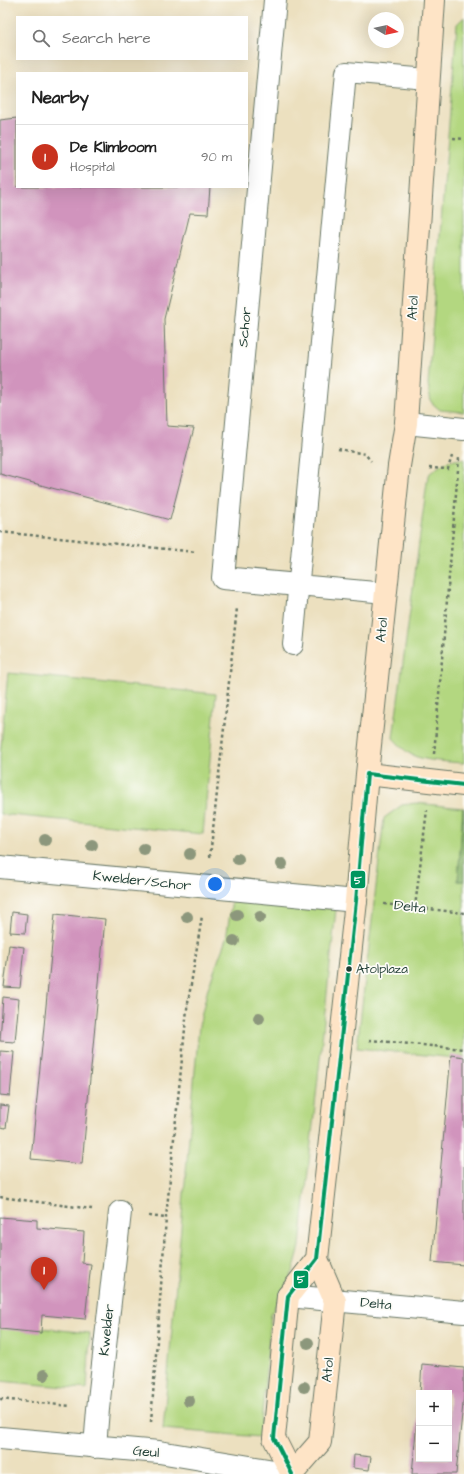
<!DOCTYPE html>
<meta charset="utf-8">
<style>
body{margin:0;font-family:"Architects Daughter",sans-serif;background:#f2f2f2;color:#222}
.controls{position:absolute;right:12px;bottom:12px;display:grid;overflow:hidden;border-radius:0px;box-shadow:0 4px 16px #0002}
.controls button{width:36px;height:36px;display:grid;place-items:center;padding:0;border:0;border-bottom:1px solid #e0e0e0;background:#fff;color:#222;font:20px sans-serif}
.compass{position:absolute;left:368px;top:12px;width:36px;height:36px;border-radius:50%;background:#fff;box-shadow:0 4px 16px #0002;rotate:99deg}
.you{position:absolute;left:215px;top:884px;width:14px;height:14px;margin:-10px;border:3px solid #fff;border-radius:50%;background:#1a73e8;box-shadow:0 0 0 6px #1a73e833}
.badge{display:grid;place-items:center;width:26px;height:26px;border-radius:50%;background:#c8321e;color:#fff;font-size:13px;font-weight:700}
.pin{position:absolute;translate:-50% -33px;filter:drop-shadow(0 1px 2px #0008)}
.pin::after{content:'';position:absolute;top:21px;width:14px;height:12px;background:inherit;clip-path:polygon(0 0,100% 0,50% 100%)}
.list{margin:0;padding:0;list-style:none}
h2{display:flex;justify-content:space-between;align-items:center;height:52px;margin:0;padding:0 16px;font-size:17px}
h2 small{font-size:13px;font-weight:400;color:#767676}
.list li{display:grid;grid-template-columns:26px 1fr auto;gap:12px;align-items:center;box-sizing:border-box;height:64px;padding:0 16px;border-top:1px solid #e0e0e0}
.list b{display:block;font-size:15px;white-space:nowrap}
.list p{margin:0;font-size:13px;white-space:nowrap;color:#767676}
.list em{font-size:13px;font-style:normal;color:#767676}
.icon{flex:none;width:22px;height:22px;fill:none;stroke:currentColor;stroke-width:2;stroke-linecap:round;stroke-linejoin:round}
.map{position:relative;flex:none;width:464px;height:1474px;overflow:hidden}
.search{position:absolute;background:#fff;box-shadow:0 4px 16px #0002;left:16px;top:16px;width:232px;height:44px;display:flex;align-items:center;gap:10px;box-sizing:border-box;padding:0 14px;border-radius:0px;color:#767676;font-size:15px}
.panel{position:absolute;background:#fff;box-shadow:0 4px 16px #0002;left:16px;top:72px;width:232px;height:116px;border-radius:0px}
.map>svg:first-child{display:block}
.green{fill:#b3d780;stroke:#698a5a}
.forest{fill:#8eb86e;stroke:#567a51}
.building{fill:#d194bd}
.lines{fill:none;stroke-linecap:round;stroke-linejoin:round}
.lane-casing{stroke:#677665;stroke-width:22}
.street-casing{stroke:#677665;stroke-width:24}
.secondary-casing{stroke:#677665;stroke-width:24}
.path{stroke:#677665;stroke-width:2.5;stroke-dasharray:3 3;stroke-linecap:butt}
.lane{stroke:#fff;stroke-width:20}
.street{stroke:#fff;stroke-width:22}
.secondary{stroke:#fee4c6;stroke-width:22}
.bus-1-casing{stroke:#fdfcf7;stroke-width:7}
.bus-1{stroke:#00965e;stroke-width:4}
.tree{fill:#8c977b}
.bus-dot{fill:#1f3d34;stroke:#fdfcf7;stroke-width:1.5}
.labels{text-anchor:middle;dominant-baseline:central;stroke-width:3.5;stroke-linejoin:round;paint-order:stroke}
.bus-label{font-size:13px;fill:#1f3d34;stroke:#fdfcf7;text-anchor:start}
.street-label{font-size:14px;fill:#1f3d34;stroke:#fdfcf7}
.line-badge{stroke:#fdfcf7;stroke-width:1.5}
.badge-label{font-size:11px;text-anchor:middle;font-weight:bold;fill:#fff}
</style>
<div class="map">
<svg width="464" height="1474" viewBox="0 0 464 1474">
<rect width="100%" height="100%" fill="#fdfcf7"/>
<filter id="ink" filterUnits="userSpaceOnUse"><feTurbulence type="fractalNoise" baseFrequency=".025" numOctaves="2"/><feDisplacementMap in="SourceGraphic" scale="8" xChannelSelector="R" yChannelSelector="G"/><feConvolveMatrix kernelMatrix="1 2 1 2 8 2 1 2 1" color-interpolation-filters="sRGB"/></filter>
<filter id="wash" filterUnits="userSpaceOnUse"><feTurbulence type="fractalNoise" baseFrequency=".012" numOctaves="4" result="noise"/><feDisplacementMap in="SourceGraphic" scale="16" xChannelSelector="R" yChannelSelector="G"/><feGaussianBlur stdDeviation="0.9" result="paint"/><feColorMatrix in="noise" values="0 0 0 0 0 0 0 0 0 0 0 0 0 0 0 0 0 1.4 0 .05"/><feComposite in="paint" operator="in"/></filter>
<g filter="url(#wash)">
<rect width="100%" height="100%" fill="#ece0bf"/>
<path class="green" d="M 464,17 L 464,412 L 440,410 L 431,402 L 428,384 L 457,24 Z
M 464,459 L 464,763 C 450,762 424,761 412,755 C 404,751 399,744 393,738 L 428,475 C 441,464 447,460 464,459 Z
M 8,673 L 216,694 L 203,834 L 0,814 L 0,756 Z
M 416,803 L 463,808 L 458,881 L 464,881 L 464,1059 L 357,1048 L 384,818 L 402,805 Z
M 232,900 L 336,909 L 300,1246 L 293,1272 L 271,1314 L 260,1437 L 163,1429 L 199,1026 L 208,988 L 226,939 Z
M 0,1324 L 90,1333 L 87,1389 L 0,1381 Z"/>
<path class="forest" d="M 463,808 L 464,808 L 464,881 L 458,881 Z"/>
<g id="blocks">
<path class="building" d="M 17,118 L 17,187 L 210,187 L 208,214 L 190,213 L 164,319 L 167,426 L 194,428 L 170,520 L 0,474 L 0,120 Z
M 12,912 L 27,914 L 25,933 L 10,932 Z
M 55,914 L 105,919 L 82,1164 L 31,1159 Z
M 9,945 L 24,947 L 20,988 L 4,987 Z
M 3,997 L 19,999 L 15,1042 L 0,1041 Z
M 0,1051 L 14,1052 L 10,1096 L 0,1095 Z
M 451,1055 L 464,1057 L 464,1265 L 432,1262 Z
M 0,1105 L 9,1106 L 6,1128 L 0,1127 Z
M 0,1217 L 37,1220 L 37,1228 L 84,1232 L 82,1263 L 91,1264 L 85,1319 L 42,1315 L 41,1333 L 0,1329 Z
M 422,1364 L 464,1368 L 464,1394 L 456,1474 L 412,1474 L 418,1410 L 419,1410 L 419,1459 L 449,1459 L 449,1393 L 420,1393 Z
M 354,1455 L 371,1457 L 369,1470 L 353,1468 Z"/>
</g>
</g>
<g filter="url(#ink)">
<use href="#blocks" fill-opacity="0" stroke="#677665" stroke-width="1"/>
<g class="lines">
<defs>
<path id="lane" d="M 298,585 L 386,593
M 293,645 L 346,72 L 428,79"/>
<path id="street" d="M 275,0 L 223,578 L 298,585
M 406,423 L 464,429
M 0,867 L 356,901
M 288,1296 L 464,1312
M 0,1438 L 159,1452 L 292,1474
M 95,1447 L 98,1409 L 120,1212"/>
<path id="secondary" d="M 367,774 L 464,785
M 292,1474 L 320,1442 L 335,1301 L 317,1259 L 356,901 L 367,774 L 399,466 L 406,423 L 434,0
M 292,1474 L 274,1438 L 288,1296 L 317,1259"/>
</defs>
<use href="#lane" class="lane-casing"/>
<use href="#street" class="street-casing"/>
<use href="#secondary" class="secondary-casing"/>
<path class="path" d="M 453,138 L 464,139
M 338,449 L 365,454 L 371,461
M 429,468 L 448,469 L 452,456
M 0,532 L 196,552
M 434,754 L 459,458
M 210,857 L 237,608
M 384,904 L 464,913
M 415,907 L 427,810
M 369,1040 L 464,1049
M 0,1197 L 92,1209
M 149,1216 L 166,1218
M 0,1399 L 70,1406
M 151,1422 L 166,1218 L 187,1009 L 202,916"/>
<use href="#lane" class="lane"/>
<use href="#street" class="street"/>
<use href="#secondary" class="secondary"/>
<defs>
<path id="bus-1" d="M 292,1474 L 274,1438 L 288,1296 L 317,1259 L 356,901 L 367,774 L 464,785"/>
</defs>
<use href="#bus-1" class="bus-1-casing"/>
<use href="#bus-1" class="bus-1"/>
</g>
<g class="tree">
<circle cx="45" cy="840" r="6"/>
<circle cx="92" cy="845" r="6"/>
<circle cx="144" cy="849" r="6"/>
<circle cx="190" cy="854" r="6"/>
<circle cx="238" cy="859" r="6"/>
<circle cx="282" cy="864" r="6"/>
<circle cx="237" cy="915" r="6"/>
<circle cx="187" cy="917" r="6"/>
<circle cx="260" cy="917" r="6"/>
<circle cx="234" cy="941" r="6"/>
<circle cx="259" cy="1018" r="6"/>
<circle cx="308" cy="1343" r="6"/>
<circle cx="44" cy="1375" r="6"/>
<circle cx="304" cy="1387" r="6"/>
<circle cx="189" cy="1401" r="6"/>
</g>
</g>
<circle class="bus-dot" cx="349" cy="969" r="3.5"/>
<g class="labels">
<g class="bus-label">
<text x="356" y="969">Atolplaza</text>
</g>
<g class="street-label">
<text transform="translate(413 308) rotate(-86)">Atol</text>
<text transform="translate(245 327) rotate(-85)">Schor</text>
<text transform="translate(382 630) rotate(-84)">Atol</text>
<text transform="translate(142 881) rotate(6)">Kwelder/Schor</text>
<text transform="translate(410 907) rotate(6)">Delta</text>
<text transform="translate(376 1304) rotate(5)">Delta</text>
<text transform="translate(107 1330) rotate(-84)">Kwelder</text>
<text transform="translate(328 1370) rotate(-84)">Atol</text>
<text transform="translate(146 1452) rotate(5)">Geul</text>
</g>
</g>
<g class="line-badge">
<rect x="350" y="870" width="16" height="19" rx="4" fill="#00965e"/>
<rect x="293" y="1270" width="16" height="19" rx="4" fill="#00965e"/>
</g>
<g class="badge-label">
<text x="358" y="884">5</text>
<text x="301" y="1283">5</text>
</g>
</svg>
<div class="controls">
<button>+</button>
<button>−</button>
</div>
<svg class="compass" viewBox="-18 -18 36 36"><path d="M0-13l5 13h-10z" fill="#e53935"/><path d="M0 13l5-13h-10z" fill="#767676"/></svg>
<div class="you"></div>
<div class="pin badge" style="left:44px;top:1290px">1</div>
<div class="search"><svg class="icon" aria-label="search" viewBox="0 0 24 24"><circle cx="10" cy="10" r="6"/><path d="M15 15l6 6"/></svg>Search here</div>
<section class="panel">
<h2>Nearby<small></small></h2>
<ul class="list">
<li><span class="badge">1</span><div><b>De Klimboom</b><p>Hospital</p></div><em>90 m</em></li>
</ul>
</section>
</div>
